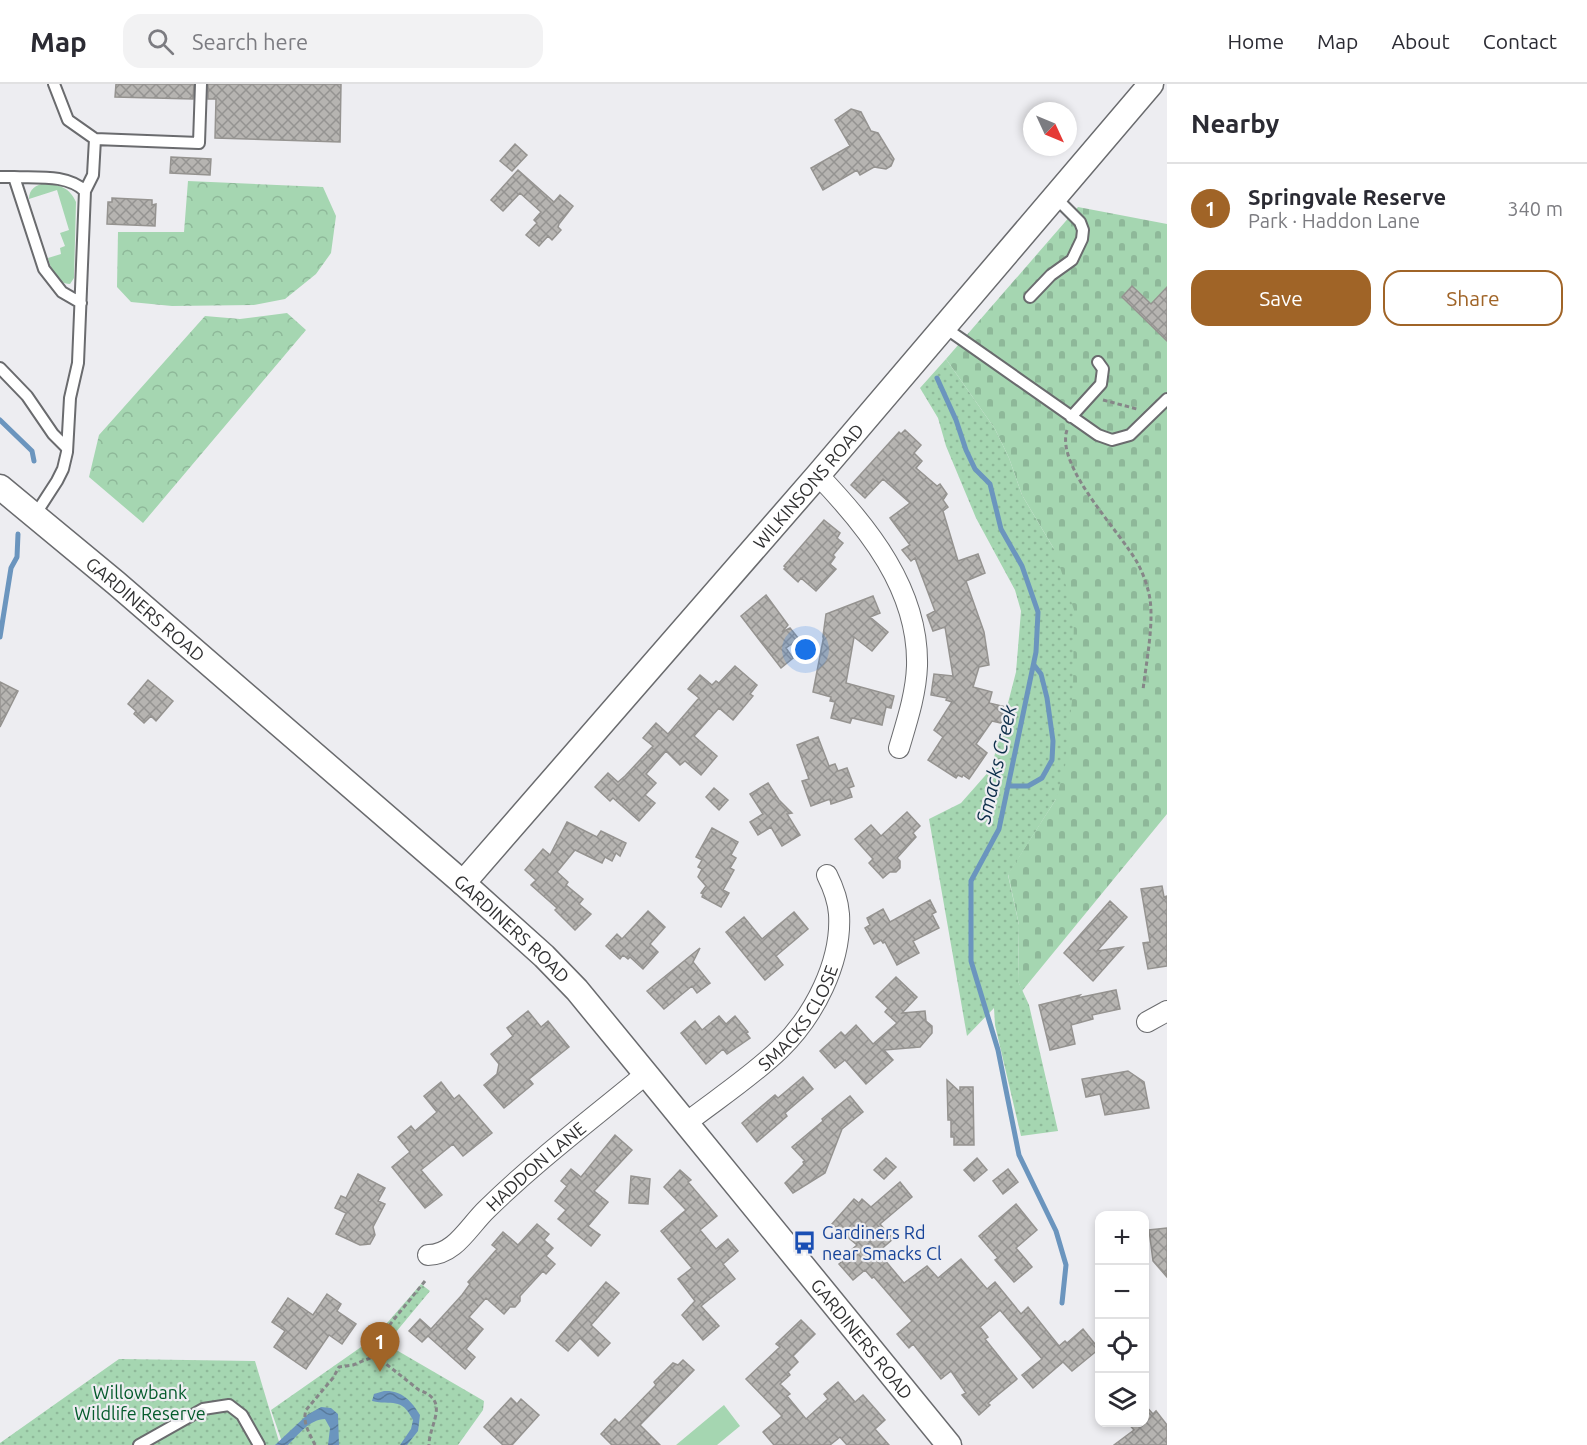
<!DOCTYPE html>
<meta charset="utf-8">
<style>
body{margin:0;font-family:Ubuntu,sans-serif;background:#f2f2f3;color:#2b2b33}
.controls{position:absolute;right:18px;bottom:18px;display:grid;overflow:hidden;border-radius:12px;box-shadow:0 3px 9px #0003}
.controls button{width:54px;height:54px;display:grid;place-items:center;padding:0;border:0;border-bottom:2px solid #e1e1e2;background:#fff;color:#2b2b33;font:30px sans-serif}
.compass{position:absolute;left:1023px;top:18px;width:54px;height:54px;border-radius:50%;background:#fff;box-shadow:0 3px 9px #0003;rotate:134deg}
.you{position:absolute;left:806px;top:566px;width:21px;height:21px;margin:-15px;border:4px solid #fff;border-radius:50%;background:#1a73e8;box-shadow:0 0 0 9px #1a73e833}
.badge{display:grid;place-items:center;width:39px;height:39px;border-radius:50%;background:#a06427;color:#fff;font-size:20px;font-weight:700}
.pin{position:absolute;translate:-50% -50px;filter:drop-shadow(0 2px 3px #0008)}
.pin::after{content:'';position:absolute;top:32px;width:21px;height:18px;background:inherit;clip-path:polygon(0 0,100% 0,50% 100%)}
.list{margin:0;padding:0;list-style:none}
h2{display:flex;justify-content:space-between;align-items:center;height:78px;margin:0;padding:0 24px;font-size:26px}
h2 small{font-size:20px;font-weight:400;color:#7c7c81}
.list li{display:grid;grid-template-columns:39px 1fr auto;gap:18px;align-items:center;box-sizing:border-box;height:90px;padding:0 24px;border-top:2px solid #e1e1e2}
.list b{display:block;font-size:22px;white-space:nowrap}
.list p{margin:0;font-size:20px;white-space:nowrap;color:#7c7c81}
.list em{font-size:20px;font-style:normal;color:#7c7c81}
.actions{display:flex;gap:12px;padding:18px 24px}
.actions a{flex:1;padding:14px 0;border:2px solid #a06427;border-radius:18px;text-align:center;font-size:21px;color:#a06427}
.actions .main{background:#a06427;color:#fff}
.icon{flex:none;width:33px;height:33px;fill:none;stroke:currentColor;stroke-width:2;stroke-linecap:round;stroke-linejoin:round}
.map{position:relative;flex:none;width:1167px;height:1361px;overflow:hidden}
header{display:flex;align-items:center;gap:36px;box-sizing:border-box;height:84px;padding:0 30px;background:#fff;border-bottom:2px solid #e1e1e2}
header strong{font-size:28px}
nav{display:flex;gap:33px;margin-inline-start:auto;font-size:21px}
.search{width:420px;height:54px;background:#f2f2f3;display:flex;align-items:center;gap:15px;box-sizing:border-box;padding:0 21px;border-radius:18px;color:#7c7c81;font-size:22px}
main{display:flex}
aside{flex:1;background:#fff}
.map>svg:first-child{display:block}
.green{fill:#a5d6b1}
.forest{fill:url(#forest-crowns)}
.cemetery{fill:url(#cemetery-stones)}
.park{fill:url(#park-dots)}
.water{fill:url(#water-waves)}
.lines{fill:none;stroke-linecap:round;stroke-linejoin:round}
.stream{stroke:#6b95be;stroke-width:5}
.building{fill:url(#building-cross-hatch);stroke:#959390;stroke-width:1.5}
.service-casing{stroke:#6a6b6e;stroke-width:14}
.minor-casing{stroke:#6a6b6e;stroke-width:22}
.tertiary-casing{stroke:#6a6b6e;stroke-width:27}
.path{stroke:#868688;stroke-width:3;stroke-dasharray:4.5 3;stroke-linecap:butt}
.service{stroke:#fff;stroke-width:10}
.minor{stroke:#fff;stroke-width:20}
.tertiary{stroke:#fff;stroke-width:24}
.labels{text-anchor:middle;dominant-baseline:central;stroke-width:4.5;stroke-linejoin:round;paint-order:stroke}
.street-label{font-size:18px;fill:#303031;stroke:#ededf1}
.transit-label{font-size:18px;fill:#164399;stroke:#ededf1;text-anchor:start}
.park-label{font-size:18px;fill:#055b2c;stroke:#ededf1}
.water-label{font-size:20px;font-style:italic;fill:#0d2e4a;stroke:#ededf1}
</style>
<header>
<strong>Map</strong>
<div class="search"><svg class="icon" aria-label="search" viewBox="0 0 24 24"><circle cx="10" cy="10" r="6"/><path d="M15 15l6 6"/></svg>Search here</div>
<nav><a>Home</a><a>Map</a><a>About</a><a>Contact</a></nav>
</header>
<main>
<div class="map">
<svg width="1167" height="1361" viewBox="0 0 1167 1361">
<defs>
<pattern id="forest-crowns" width="20" height="18" patternUnits="userSpaceOnUse" patternTransform="scale(1.5)"><rect width="20" height="18" fill="#a5d6b1"/><path d="M2 6a3 3 0 1 1 6 0M12 15a3 3 0 1 1 6 0" fill="none" stroke="#8eb899"/></pattern>
<pattern id="cemetery-stones" width="16" height="16" patternUnits="userSpaceOnUse" patternTransform="scale(1.5)"><rect width="16" height="16" fill="#a5d6b1"/><path d="M2 7V4a2 2 0 0 1 4 0v3zM10 15v-3a2 2 0 0 1 4 0v3z" fill="#8eb899"/></pattern>
<pattern id="park-dots" width="8" height="8" patternUnits="userSpaceOnUse" patternTransform="scale(1.5)"><rect width="8" height="8" fill="#a5d6b1"/><path d="M2 2h.1M6 6h.1" fill="none" stroke="#8eb899" stroke-width="1.8" stroke-linecap="round"/></pattern>
<pattern id="water-waves" width="16" height="10" patternUnits="userSpaceOnUse" patternTransform="scale(1.5)"><rect width="16" height="10" fill="#6b95be"/><path d="M0 5q4-4 8 0t8 0" fill="none" stroke="#587a9b"/></pattern>
<pattern id="building-cross-hatch" width="8" height="8" patternUnits="userSpaceOnUse" patternTransform="scale(1.5)"><rect width="8" height="8" fill="#b6b4b1"/><path d="M0 0l8 8M0 8l8-8" fill="none" stroke="#949391"/></pattern>
</defs>
<rect width="100%" height="100%" fill="#ededf1"/>
<path class="green" d="M 45,99 C 60,101 70,104 76,118 L 74,194 L 70,200 C 56,200 51,185 48,174 L 61,170 L 60,164 L 65,162 L 60,149 L 69,146 L 57,106 L 29,115 C 29,105 36,101 45,99 Z
M 724,1321 L 740,1342 L 717,1361 L 676,1361 Z"/>
<path class="forest" d="M 188,97 L 323,103 L 336,132 L 331,169 L 316,190 L 285,215 L 254,221 L 172,222 L 131,218 L 117,203 L 118,148 L 184,148 Z
M 287,229 L 306,246 L 143,439 L 89,393 L 99,351 L 205,232 L 240,235 Z"/>
<path class="cemetery" d="M 1078,123 L 1167,140 L 1167,730 L 1022,907 L 1018,897 L 1019,841 L 1008,790 L 1056,715 L 1054,465 L 1022,411 L 1009,374 L 995,345 L 946,275 Z"/>
<path class="park" d="M 946,275 L 995,345 L 1009,374 L 1022,411 L 1054,465 L 1074,526 L 1073,607 L 1065,683 L 1056,715 L 1008,791 L 1019,841 L 1018,897 L 1029,921 L 1058,1047 L 1021,1052 L 995,941 L 994,924 L 967,952 L 929,735 L 961,719 L 991,685 L 1016,588 L 1021,527 L 1015,506 L 976,434 L 946,362 L 938,334 L 920,304 Z
M 421,1200 L 430,1207 L 386,1260 L 484,1317 L 483,1326 L 458,1361 L 283,1361 L 271,1326 L 374,1254 Z
M 119,1275 L 255,1277 L 280,1361 L 0,1361 L 0,1359 Z"/>
<path class="water" d="M 384,1307 C 401,1306 411,1316 420,1331 L 418,1347 L 407,1361 L 400,1361 L 411,1345 L 413,1336 C 401,1312 392,1322 372,1317 L 374,1310 Z
M 321,1323 L 331,1324 L 338,1330 L 339,1361 L 328,1361 L 330,1344 L 325,1335 C 310,1335 298,1351 288,1361 L 275,1361 L 307,1331 Z"/>
<g class="lines">
<path class="stream" d="M 937,294 L 956,336 L 966,366 L 975,385 L 990,400 L 1001,445 L 1022,482 L 1038,528 L 1036,568 L 999,745 L 971,797 L 971,877 L 998,966 L 1019,1071 L 1056,1147 L 1066,1181 L 1062,1219
M 0,336 L 32,367 L 34,377
M 0,553 L 11,484 L 17,473 L 18,450
M 1009,702 L 1028,702 L 1042,694 L 1052,676 L 1053,657 L 1047,614 L 1041,590 L 1034,581"/>
</g>
<path class="building" d="M 116,0 L 194,0 L 193,15 L 115,13 Z
M 208,0 L 341,0 L 340,58 L 215,54 L 216,15 L 208,15 Z
M 851,25 L 861,28 L 871,47 L 878,49 L 894,75 L 891,82 L 886,85 L 874,83 L 860,91 L 857,86 L 823,106 L 811,84 L 850,62 L 835,36 Z
M 515,60 L 527,71 L 512,87 L 500,77 Z
M 171,73 L 211,75 L 210,91 L 170,89 Z
M 518,86 L 554,118 L 560,111 L 573,122 L 559,140 L 558,143 L 561,146 L 552,156 L 548,152 L 539,162 L 526,151 L 537,139 L 534,136 L 541,128 L 520,109 L 503,127 L 491,116 Z
M 112,114 L 152,116 L 152,121 L 156,120 L 155,142 L 107,140 L 108,118 L 112,118 Z
M 1132,202 L 1151,220 L 1167,203 L 1167,257 L 1122,213 Z
M 905,346 L 921,361 L 914,369 L 922,377 L 916,384 L 937,402 L 940,400 L 947,410 L 943,416 L 948,423 L 943,427 L 958,477 L 978,470 L 985,489 L 966,497 L 984,548 L 989,581 L 979,583 L 973,603 L 992,608 L 989,619 L 1006,623 L 1001,639 L 992,637 L 976,660 L 987,669 L 969,695 L 963,691 L 962,693 L 958,691 L 956,694 L 928,676 L 943,653 L 934,646 L 952,618 L 946,616 L 947,614 L 931,611 L 934,590 L 953,592 L 945,543 L 933,547 L 927,531 L 935,527 L 915,474 L 911,477 L 902,466 L 910,461 L 890,434 L 910,419 L 883,395 L 865,414 L 851,401 L 899,348 L 901,350 Z
M 824,436 L 840,449 L 837,454 L 843,459 L 833,471 L 835,473 L 830,480 L 836,485 L 816,507 L 801,494 L 798,498 L 784,485 L 786,483 L 784,482 Z
M 766,511 L 788,541 L 782,548 L 790,544 L 799,555 L 786,564 L 793,574 L 781,584 L 741,532 Z
M 873,512 L 880,529 L 870,533 L 888,548 L 872,567 L 854,553 L 846,599 L 894,612 L 891,624 L 886,623 L 882,641 L 852,634 L 850,639 L 831,634 L 835,618 L 830,617 L 831,613 L 813,608 L 824,551 L 823,552 L 826,530 Z
M 735,582 L 757,601 L 750,610 L 753,612 L 733,636 L 719,624 L 694,652 L 717,672 L 701,691 L 685,677 L 680,681 L 666,667 L 646,690 L 656,699 L 645,711 L 655,719 L 639,737 L 613,714 L 610,717 L 595,703 L 608,689 L 618,698 L 625,692 L 653,662 L 643,654 L 656,639 L 668,650 L 699,614 L 688,605 L 700,591 L 712,601 L 716,597 L 719,599 Z
M 148,596 L 173,617 L 156,637 L 151,632 L 144,639 L 134,630 L 136,627 L 128,620 Z
M 0,598 L 18,607 L 0,643 Z
M 818,653 L 829,682 L 835,680 L 838,687 L 847,684 L 854,702 L 849,704 L 852,713 L 831,720 L 830,715 L 811,722 L 802,697 L 809,695 L 797,661 Z
M 768,699 L 779,716 L 792,729 L 787,730 L 800,751 L 782,762 L 771,743 L 758,751 L 750,738 L 763,730 L 750,710 Z
M 714,704 L 728,716 L 719,726 L 706,713 Z
M 907,728 L 920,742 L 913,749 L 916,753 L 897,774 L 900,777 L 900,784 L 896,788 L 890,788 L 883,794 L 869,779 L 873,775 L 855,755 L 871,741 L 881,752 Z
M 567,738 L 597,753 L 601,747 L 626,759 L 620,772 L 616,769 L 612,777 L 605,773 L 602,779 L 575,766 L 557,788 L 568,798 L 566,801 L 583,815 L 579,820 L 591,830 L 575,846 L 555,826 L 557,824 L 531,801 L 536,796 L 525,786 L 543,765 L 550,771 Z
M 712,744 L 738,758 L 731,771 L 736,774 L 730,784 L 734,786 L 723,806 L 729,809 L 721,823 L 702,813 L 703,810 L 701,809 L 706,802 L 698,793 L 702,785 L 698,783 L 702,776 L 696,773 Z
M 1162,802 L 1164,813 L 1167,812 L 1167,882 L 1148,885 L 1143,859 L 1150,858 L 1141,805 Z
M 930,816 L 936,828 L 932,830 L 939,844 L 913,857 L 919,869 L 897,881 L 885,858 L 883,859 L 881,856 L 874,860 L 865,844 L 870,841 L 867,834 L 883,825 L 890,838 Z
M 1110,817 L 1127,833 L 1097,867 L 1123,863 L 1093,897 L 1064,869 Z
M 648,827 L 665,843 L 650,860 L 658,868 L 643,885 L 630,873 L 628,875 L 623,871 L 620,875 L 606,862 L 617,850 L 622,855 Z
M 794,828 L 808,845 L 776,872 L 783,881 L 765,896 L 726,848 L 744,833 L 762,855 Z
M 700,864 L 693,878 L 710,899 L 697,909 L 692,902 L 664,925 L 647,907 Z
M 896,893 L 917,913 L 902,929 L 925,927 L 926,937 L 932,942 L 932,949 L 920,963 L 884,966 L 893,976 L 866,1000 L 845,976 L 835,984 L 820,967 L 841,948 L 845,952 L 856,941 L 873,960 L 897,939 L 885,928 L 888,924 L 876,913 Z
M 1116,906 L 1120,925 L 1092,931 L 1093,935 L 1071,941 L 1075,960 L 1050,966 L 1039,921 L 1080,911 L 1077,914 Z
M 528,927 L 541,943 L 548,937 L 569,963 L 529,995 L 533,1000 L 504,1024 L 484,1001 L 497,990 L 499,980 L 491,970 L 513,952 L 507,944 Z
M 719,932 L 726,940 L 735,932 L 748,948 L 746,949 L 750,954 L 727,970 L 723,965 L 706,980 L 681,949 L 695,937 L 702,946 Z
M 1128,987 L 1144,998 L 1149,1024 L 1105,1031 L 1100,1010 L 1086,1013 L 1082,995 Z
M 803,993 L 813,1005 L 785,1029 L 787,1032 L 757,1058 L 742,1039 L 775,1011 L 778,1014 Z
M 947,996 L 960,1008 L 960,1003 L 973,1003 L 974,1061 L 954,1061 L 954,1053 L 951,1053 L 951,1036 L 948,1036 Z
M 441,998 L 454,1015 L 459,1011 L 492,1049 L 463,1072 L 453,1060 L 421,1086 L 442,1111 L 425,1124 L 392,1083 L 410,1068 L 398,1053 L 411,1042 L 415,1047 L 437,1028 L 424,1012 Z
M 850,1012 L 863,1028 L 842,1045 L 825,1089 L 793,1109 L 785,1099 L 804,1080 L 803,1078 L 805,1077 L 792,1063 L 823,1037 L 822,1035 Z
M 615,1051 L 632,1066 L 594,1107 L 608,1118 L 588,1142 L 600,1151 L 591,1162 L 558,1135 L 566,1126 L 555,1117 L 567,1102 L 561,1097 L 571,1085 L 581,1093 Z
M 886,1074 L 896,1083 L 884,1095 L 874,1086 Z
M 977,1074 L 987,1086 L 974,1097 L 964,1086 Z
M 1008,1085 L 1018,1098 L 1003,1110 L 993,1097 Z
M 680,1086 L 691,1096 L 688,1098 L 717,1132 L 700,1146 L 716,1165 L 728,1155 L 738,1167 L 723,1180 L 735,1195 L 701,1222 L 719,1242 L 703,1256 L 682,1231 L 695,1217 L 678,1195 L 692,1184 L 661,1147 L 686,1126 L 664,1103 Z
M 358,1090 L 385,1104 L 378,1117 L 385,1120 L 373,1143 L 375,1151 L 370,1160 L 360,1161 L 336,1150 L 346,1129 L 335,1124 L 341,1112 L 346,1114 Z
M 631,1092 L 650,1095 L 648,1120 L 629,1119 Z
M 900,1098 L 912,1113 L 880,1140 L 893,1155 L 878,1168 L 904,1199 L 927,1182 L 938,1194 L 961,1175 L 987,1205 L 995,1198 L 1021,1230 L 1028,1223 L 1059,1262 L 1065,1257 L 1067,1259 L 1083,1245 L 1099,1265 L 1072,1287 L 1063,1278 L 1033,1304 L 1022,1291 L 1042,1275 L 1000,1226 L 980,1243 L 988,1253 L 985,1255 L 1017,1295 L 988,1319 L 990,1321 L 979,1331 L 962,1311 L 966,1309 L 951,1287 L 941,1295 L 913,1260 L 909,1264 L 897,1250 L 912,1237 L 874,1193 L 872,1194 L 865,1186 L 853,1196 L 839,1180 L 850,1170 L 849,1168 L 857,1161 L 832,1140 L 854,1115 L 859,1119 L 862,1115 L 871,1123 Z
M 1016,1120 L 1037,1146 L 1016,1164 L 1032,1183 L 1014,1198 L 995,1176 L 998,1174 L 979,1152 Z
M 537,1140 L 549,1150 L 544,1156 L 553,1164 L 546,1172 L 555,1180 L 546,1190 L 543,1187 L 520,1212 L 520,1217 L 515,1223 L 510,1223 L 504,1230 L 486,1214 L 469,1233 L 483,1245 L 466,1265 L 475,1273 L 465,1285 L 428,1252 L 422,1258 L 409,1247 L 420,1235 L 431,1245 L 462,1211 L 470,1200 L 468,1198 L 497,1165 L 492,1161 L 503,1148 L 518,1161 Z
M 1167,1144 L 1167,1193 L 1153,1177 L 1149,1146 Z
M 606,1198 L 619,1209 L 591,1241 L 610,1259 L 598,1272 L 580,1254 L 568,1267 L 556,1257 Z
M 327,1210 L 341,1220 L 337,1227 L 356,1240 L 342,1260 L 329,1251 L 306,1285 L 274,1263 L 285,1247 L 272,1238 L 288,1214 L 313,1231 Z
M 801,1236 L 815,1250 L 793,1272 L 798,1278 L 788,1288 L 790,1291 L 780,1300 L 790,1310 L 787,1312 L 806,1335 L 828,1315 L 824,1310 L 838,1298 L 855,1318 L 863,1311 L 885,1336 L 875,1345 L 889,1361 L 847,1361 L 840,1353 L 830,1361 L 774,1361 L 763,1348 L 782,1332 L 746,1295 L 780,1263 L 776,1260 Z
M 683,1276 L 694,1286 L 640,1341 L 660,1361 L 612,1361 L 601,1350 L 615,1335 L 619,1339 L 656,1301 L 654,1298 L 673,1279 L 678,1281 Z
M 511,1314 L 517,1320 L 521,1315 L 539,1331 L 512,1361 L 503,1361 L 484,1343 Z
M 1144,1320 L 1153,1330 L 1156,1327 L 1167,1341 L 1167,1361 L 1114,1361 L 1134,1346 L 1127,1338 L 1144,1338 Z"/>
<g class="lines">
<defs>
<path id="service" d="M 95,55 L 199,59 L 201,0
M 0,93 L 14,93
M 1030,213 L 1051,191 L 1072,176 L 1082,155 L 1083,146 L 1080,138 L 1055,113
M 81,219 L 62,208 L 44,185 L 14,93 C 37,94 67,90 85,107
M 944,243 L 1098,351 L 1112,356 L 1130,351 L 1167,315
M 0,284 L 27,312 L 53,350 L 66,363
M 1071,333 L 1101,300 L 1103,285 L 1098,278
M 35,431 L 57,397 L 63,385 L 67,368 L 70,314 L 78,279 L 85,107 L 93,91 L 95,55 L 68,36 L 54,0
M 139,1361 L 203,1325 L 229,1321 L 242,1331 L 259,1361"/>
<g id="minor">
<path d="M 818,391 C 868,443 919,506 917,582 C 916,610 907,637 899,664"/>
<path d="M 1147,938 L 1167,927"/>
<path id="s1" d="M 686,1039 C 717,1015 751,993 780,965 C 814,932 842,878 839,830 C 838,816 833,803 827,791"/>
<path id="s2" d="M 428,1171 C 455,1171 469,1142 487,1125 C 537,1076 593,1034 646,990"/>
</g>
<g id="tertiary">
<path id="s3" d="M 0,403 L 116,499 L 463,799 L 544,872 L 577,906 L 646,990 L 949,1361"/>
<path id="s4" d="M 463,799 L 818,391 L 1151,0"/>
</g>
</defs>
<use href="#service" class="service-casing"/>
<use href="#minor" class="minor-casing"/>
<use href="#tertiary" class="tertiary-casing"/>
<path class="path" d="M 1103,316 L 1137,325
M 1067,346 C 1055,383 1121,448 1138,480 C 1143,489 1147,501 1149,510 C 1155,536 1146,579 1143,606
M 425,1197 L 383,1249 L 376,1262 L 376,1272 L 419,1306 C 451,1317 429,1340 429,1361
M 315,1361 C 310,1350 302,1339 306,1326 L 333,1294 L 339,1283 L 353,1281 L 375,1272"/>
<use href="#service" class="service"/>
<use href="#minor" class="minor"/>
<use href="#tertiary" class="tertiary"/>
</g>
<defs>
<symbol id="bus-bare" viewBox="-9 -9 18 18"><path d="M-5-6H5V4H4V6H2V4H-2V6H-4V4H-5ZM-3.5-4V0h7V-4ZM-3.5 1.2v1.5H-2V1.2ZM2 1.2v1.5H3.5V1.2Z" fill="#1a4fb4" stroke="#ededf1" stroke-width="2.5" paint-order="stroke"/></symbol>
</defs>
<g fill-rule="evenodd">
<use href="#bus-bare" x="788" y="1142" width="33" height="33"/>
</g>
<g class="labels">
<g class="street-label">
<text stroke="none"><textPath href="#s4" startOffset="526">WILKINSONS ROAD</textPath></text>
<text stroke="none"><textPath href="#s3" startOffset="190">GARDINERS ROAD</textPath></text>
<text stroke="none"><textPath href="#s3" startOffset="676">GARDINERS ROAD</textPath></text>
<text stroke="none"><textPath href="#s1" startOffset="156">SMACKS CLOSE</textPath></text>
<text stroke="none"><textPath href="#s2" startOffset="142">HADDON LANE</textPath></text>
<text stroke="none"><textPath href="#s3" startOffset="1216">GARDINERS ROAD</textPath></text>
</g>
<g class="transit-label">
<text x="822" y="1148">Gardiners Rd<tspan x="822" dy="21">near Smacks Cl</tspan></text>
</g>
<g class="park-label">
<text x="140" y="1308">Willowbank<tspan x="140" dy="21">Wildlife Reserve</tspan></text>
</g>
<g class="water-label">
<text transform="translate(996 680) rotate(-77)">Smacks Creek</text>
</g>
</g>
</svg>
<div class="controls">
<button>+</button>
<button>−</button>
<button><svg class="icon" aria-label="locate" viewBox="0 0 24 24"><circle cx="12" cy="12" r="6"/><path d="M12 2v4M12 18v4M2 12h4M18 12h4"/></svg></button>
<button><svg class="icon" aria-label="layers" viewBox="0 0 24 24"><path d="M12 4l9 5-9 5-9-5zM3 14l9 5 9-5"/></svg></button>
</div>
<svg class="compass" viewBox="-18 -18 36 36"><path d="M0-13l5 13h-10z" fill="#e53935"/><path d="M0 13l5-13h-10z" fill="#7c7c81"/></svg>
<div class="you"></div>
<div class="pin badge" style="left:380px;top:1288px">1</div>
</div>
<aside>
<h2>Nearby<small></small></h2>
<ul class="list">
<li><span class="badge">1</span><div><b>Springvale Reserve</b><p>Park · Haddon Lane</p></div><em>340 m</em></li>
</ul>
<div class="actions"><a class="main">Save</a><a>Share</a></div>
</aside>
</main>
